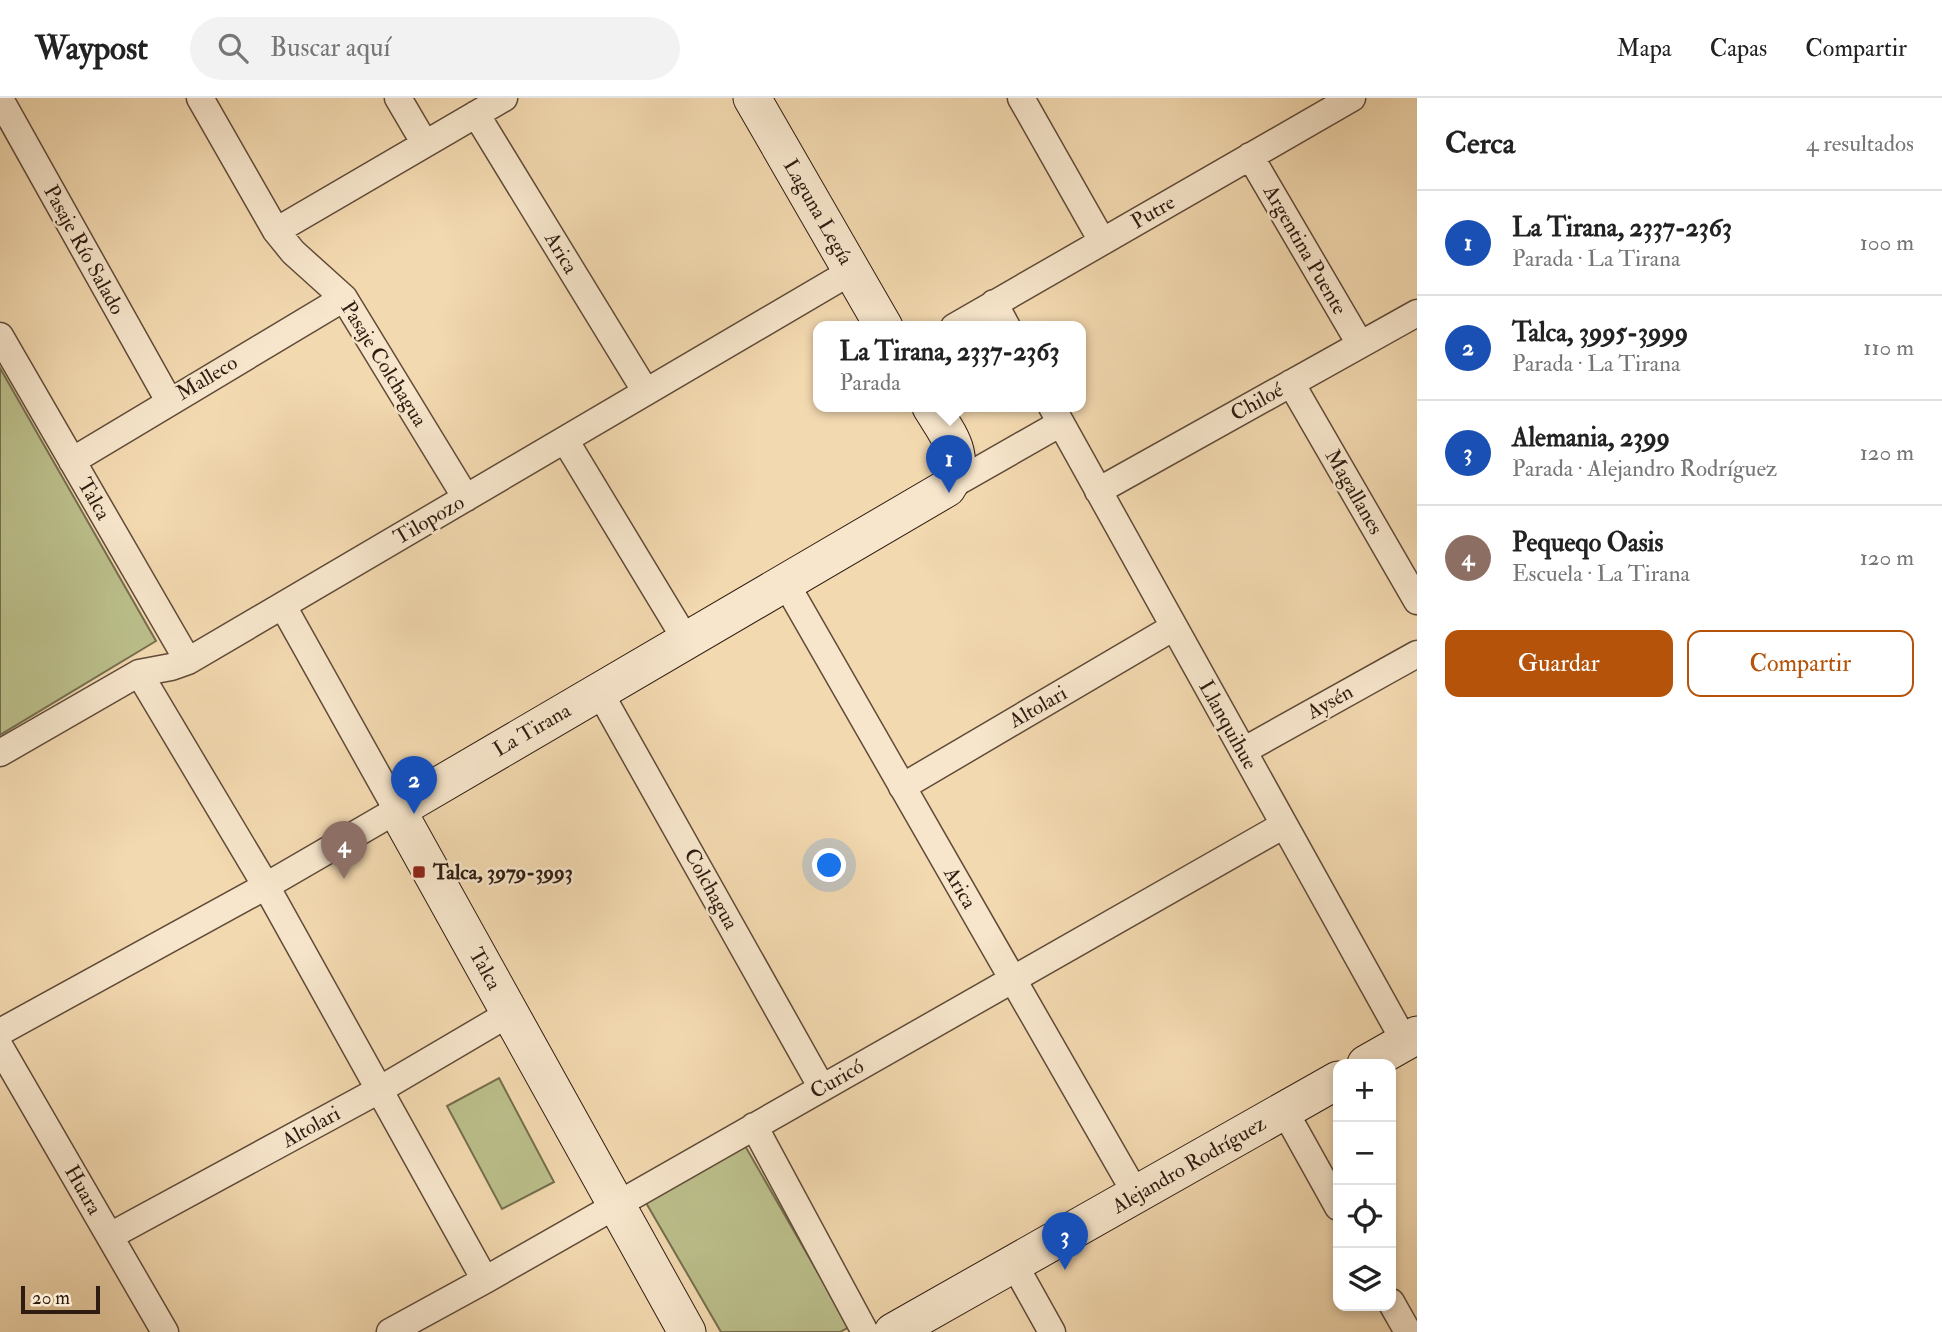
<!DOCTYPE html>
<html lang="es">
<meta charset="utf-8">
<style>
body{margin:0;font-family:"IM FELL Double Pica",serif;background:#f2f2f2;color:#222}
.controls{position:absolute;right:21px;bottom:21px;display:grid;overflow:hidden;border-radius:14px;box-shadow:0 4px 10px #0003}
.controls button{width:63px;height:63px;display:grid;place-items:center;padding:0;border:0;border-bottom:2px solid #e0e0e0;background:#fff;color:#222;font:35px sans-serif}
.scale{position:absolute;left:21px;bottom:18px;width:79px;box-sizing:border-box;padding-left:7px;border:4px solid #2f1c11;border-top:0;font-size:19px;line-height:24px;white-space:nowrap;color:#2f1c11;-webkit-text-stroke:5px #f7e6cc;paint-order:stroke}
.you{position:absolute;left:830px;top:768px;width:24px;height:24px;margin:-18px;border:5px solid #fff;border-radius:50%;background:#1a73e8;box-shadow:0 0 0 10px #1a73e833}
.badge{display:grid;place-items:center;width:46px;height:46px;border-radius:50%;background:#b45309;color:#fff;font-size:23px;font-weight:700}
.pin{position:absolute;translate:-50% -58px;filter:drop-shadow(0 2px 4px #0008)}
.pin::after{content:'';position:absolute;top:37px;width:24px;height:21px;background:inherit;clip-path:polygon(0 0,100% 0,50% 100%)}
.popup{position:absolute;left:813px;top:223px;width:273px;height:91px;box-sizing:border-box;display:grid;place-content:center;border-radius:14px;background:#fff;filter:drop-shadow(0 2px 5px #0005);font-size:23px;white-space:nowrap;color:#767676}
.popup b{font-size:26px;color:#222}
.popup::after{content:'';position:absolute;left:50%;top:100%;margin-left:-14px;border:14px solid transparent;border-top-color:#fff}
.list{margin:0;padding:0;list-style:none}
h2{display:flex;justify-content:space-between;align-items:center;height:91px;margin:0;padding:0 28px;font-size:30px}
h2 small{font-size:23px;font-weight:400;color:#767676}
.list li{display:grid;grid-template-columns:46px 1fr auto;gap:21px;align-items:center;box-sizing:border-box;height:105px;padding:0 28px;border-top:2px solid #e0e0e0}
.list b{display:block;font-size:26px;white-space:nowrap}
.list p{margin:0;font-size:23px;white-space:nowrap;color:#767676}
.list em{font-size:23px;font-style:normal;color:#767676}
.actions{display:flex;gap:14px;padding:21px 28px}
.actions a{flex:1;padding:16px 0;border:2px solid #b45309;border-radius:14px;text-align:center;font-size:24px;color:#b45309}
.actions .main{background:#b45309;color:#fff}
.icon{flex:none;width:38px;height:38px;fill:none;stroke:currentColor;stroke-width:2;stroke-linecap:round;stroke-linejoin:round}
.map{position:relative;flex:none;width:1417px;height:1234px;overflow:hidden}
header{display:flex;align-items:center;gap:42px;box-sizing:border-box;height:98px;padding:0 35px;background:#fff;border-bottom:2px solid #e0e0e0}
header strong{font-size:33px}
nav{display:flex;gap:38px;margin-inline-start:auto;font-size:24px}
.search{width:490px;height:63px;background:#f2f2f2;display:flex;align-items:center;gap:18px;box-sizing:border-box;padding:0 24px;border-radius:38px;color:#767676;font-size:26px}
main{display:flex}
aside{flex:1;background:#fff}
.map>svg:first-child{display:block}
.green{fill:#bbbf8b;stroke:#756e4e;stroke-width:2}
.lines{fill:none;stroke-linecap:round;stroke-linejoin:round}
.street-casing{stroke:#604b39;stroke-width:29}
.secondary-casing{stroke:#2f1c11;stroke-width:39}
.street{stroke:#f7e6cc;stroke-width:26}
.secondary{stroke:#f7e6cc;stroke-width:37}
.poi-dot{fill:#8f2418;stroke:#f7e6cc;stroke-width:2.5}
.labels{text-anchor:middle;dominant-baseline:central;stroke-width:5;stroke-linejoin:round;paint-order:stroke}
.street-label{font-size:21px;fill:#2f1c11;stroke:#f7e6cc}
.poi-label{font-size:21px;font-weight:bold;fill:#2f1c11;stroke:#f7e6cc;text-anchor:start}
</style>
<header>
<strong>Waypost</strong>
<div class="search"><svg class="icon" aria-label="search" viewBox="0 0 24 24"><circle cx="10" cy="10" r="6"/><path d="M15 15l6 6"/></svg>Buscar aquí</div>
<nav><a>Mapa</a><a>Capas</a><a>Compartir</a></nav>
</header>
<main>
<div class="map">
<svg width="1417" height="1234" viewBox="0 0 1417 1234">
<rect width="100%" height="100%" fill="#f3d9b0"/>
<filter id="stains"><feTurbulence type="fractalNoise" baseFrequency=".00286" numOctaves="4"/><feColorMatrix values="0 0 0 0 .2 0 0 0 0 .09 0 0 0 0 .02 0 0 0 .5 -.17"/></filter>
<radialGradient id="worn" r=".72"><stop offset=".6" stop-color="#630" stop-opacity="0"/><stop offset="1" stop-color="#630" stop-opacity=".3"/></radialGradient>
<path class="green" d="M 0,270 L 156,543 L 0,637 Z
M 499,980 L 554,1084 L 502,1111 L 447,1008 Z
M 744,1046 L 849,1229 L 840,1234 L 721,1234 L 645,1103 Z"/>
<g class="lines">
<defs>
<path id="street" d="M 200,0 L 276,133 L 293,154 L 344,200 L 466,400
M 398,0 L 425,46
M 1021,0 L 1102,143
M 0,1 L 169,303
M 476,16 L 646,294
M 1250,58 L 1360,246
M 276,133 L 504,0
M 994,205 L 1007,229
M 954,229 L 1352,0
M 0,238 L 188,563
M 1291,285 L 1417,503
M 1052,309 L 1405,944
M 565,342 L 686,542
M 72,363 L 344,200
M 947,390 L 1061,325
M 1098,393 L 1417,215
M 785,484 L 1136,1096
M 139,575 L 266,788 L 485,1182
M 599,593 L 822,990
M 1243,653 L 1417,556
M 0,655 L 139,575 L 171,569 L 188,563 L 852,173
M 902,689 L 1174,529
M 0,934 L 266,788 L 397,712 L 283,508
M 0,949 L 165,1234
M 1284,1012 L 1338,1109
M 754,1028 L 865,1234
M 110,1138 L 379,992 L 510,915
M 1014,1166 L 1052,1234
M 1391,1204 L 1408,1234
M 390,1234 L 485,1182 L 1284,727"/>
<path id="secondary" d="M 752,0 L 884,229
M 1366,966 L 1417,937
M 687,1234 L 397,712 L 947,390 C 969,359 948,337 931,309
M 893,1234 L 1338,982"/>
</defs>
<use href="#street" class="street-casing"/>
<use href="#secondary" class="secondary-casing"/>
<use href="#street" class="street"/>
<use href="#secondary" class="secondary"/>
</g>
<rect class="poi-dot" x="412" y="767" width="14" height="14" rx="3.5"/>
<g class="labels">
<g class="street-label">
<text transform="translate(818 114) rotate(60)">Laguna Legía</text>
<text transform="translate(1153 114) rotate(-30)">Putre</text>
<text transform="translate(84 152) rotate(61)">Pasaje Río Salado</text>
<text transform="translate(1305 152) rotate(60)">Argentina Puente</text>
<text transform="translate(561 155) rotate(59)">Arica</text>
<text transform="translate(384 266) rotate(58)">Pasaje Colchagua</text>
<text transform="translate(207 280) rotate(-31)">Malleco</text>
<text transform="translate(1257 304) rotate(-29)">Chiloé</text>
<text transform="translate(1354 394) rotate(60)">Magallanes</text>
<text transform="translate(94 401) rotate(60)">Talca</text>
<text transform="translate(429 422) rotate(-30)">Tilopozo</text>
<text transform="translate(1330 604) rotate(-29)">Aysén</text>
<text transform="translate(1038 609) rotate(-30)">Altolari</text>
<text transform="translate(1228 627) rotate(61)">Llanquihue</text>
<text transform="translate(532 632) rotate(-30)">La Tirana</text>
<text transform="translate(960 790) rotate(60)">Arica</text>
<text transform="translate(711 791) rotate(61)">Colchagua</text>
<text transform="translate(485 871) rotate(61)">Talca</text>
<text transform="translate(837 981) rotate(-30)">Curicó</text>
<text transform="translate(311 1029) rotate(-29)">Altolari</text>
<text transform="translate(1189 1067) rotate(-30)">Alejandro Rodríguez</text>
<text transform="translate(83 1092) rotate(60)">Huara</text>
</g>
<g class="poi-label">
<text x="433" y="774">Talca, 3979-3993</text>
</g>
</g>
<rect width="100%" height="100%" filter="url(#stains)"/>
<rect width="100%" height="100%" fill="url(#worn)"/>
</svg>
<div class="controls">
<button>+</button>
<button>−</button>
<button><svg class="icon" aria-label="locate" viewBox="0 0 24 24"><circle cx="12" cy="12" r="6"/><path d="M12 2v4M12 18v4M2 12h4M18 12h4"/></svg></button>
<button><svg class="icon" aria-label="layers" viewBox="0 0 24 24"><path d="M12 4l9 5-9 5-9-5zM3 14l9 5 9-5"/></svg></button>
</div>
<div class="scale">20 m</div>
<div class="you"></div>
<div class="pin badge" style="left:949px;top:395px;background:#1a4fb4">1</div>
<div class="popup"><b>La Tirana, 2337-2363</b>Parada</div>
<div class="pin badge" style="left:414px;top:716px;background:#1a4fb4">2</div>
<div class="pin badge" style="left:1065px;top:1172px;background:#1a4fb4">3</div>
<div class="pin badge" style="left:344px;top:781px;background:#8d6e63">4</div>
</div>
<aside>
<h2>Cerca<small>4 resultados</small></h2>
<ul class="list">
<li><span class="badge" style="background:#1a4fb4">1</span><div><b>La Tirana, 2337-2363</b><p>Parada · La Tirana</p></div><em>100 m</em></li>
<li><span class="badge" style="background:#1a4fb4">2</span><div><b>Talca, 3995-3999</b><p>Parada · La Tirana</p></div><em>110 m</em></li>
<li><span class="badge" style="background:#1a4fb4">3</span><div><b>Alemania, 2399</b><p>Parada · Alejandro Rodríguez</p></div><em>120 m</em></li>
<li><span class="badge" style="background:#8d6e63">4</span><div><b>Pequeqo Oasis</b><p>Escuela · La Tirana</p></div><em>120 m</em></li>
</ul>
<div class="actions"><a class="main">Guardar</a><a>Compartir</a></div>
</aside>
</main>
